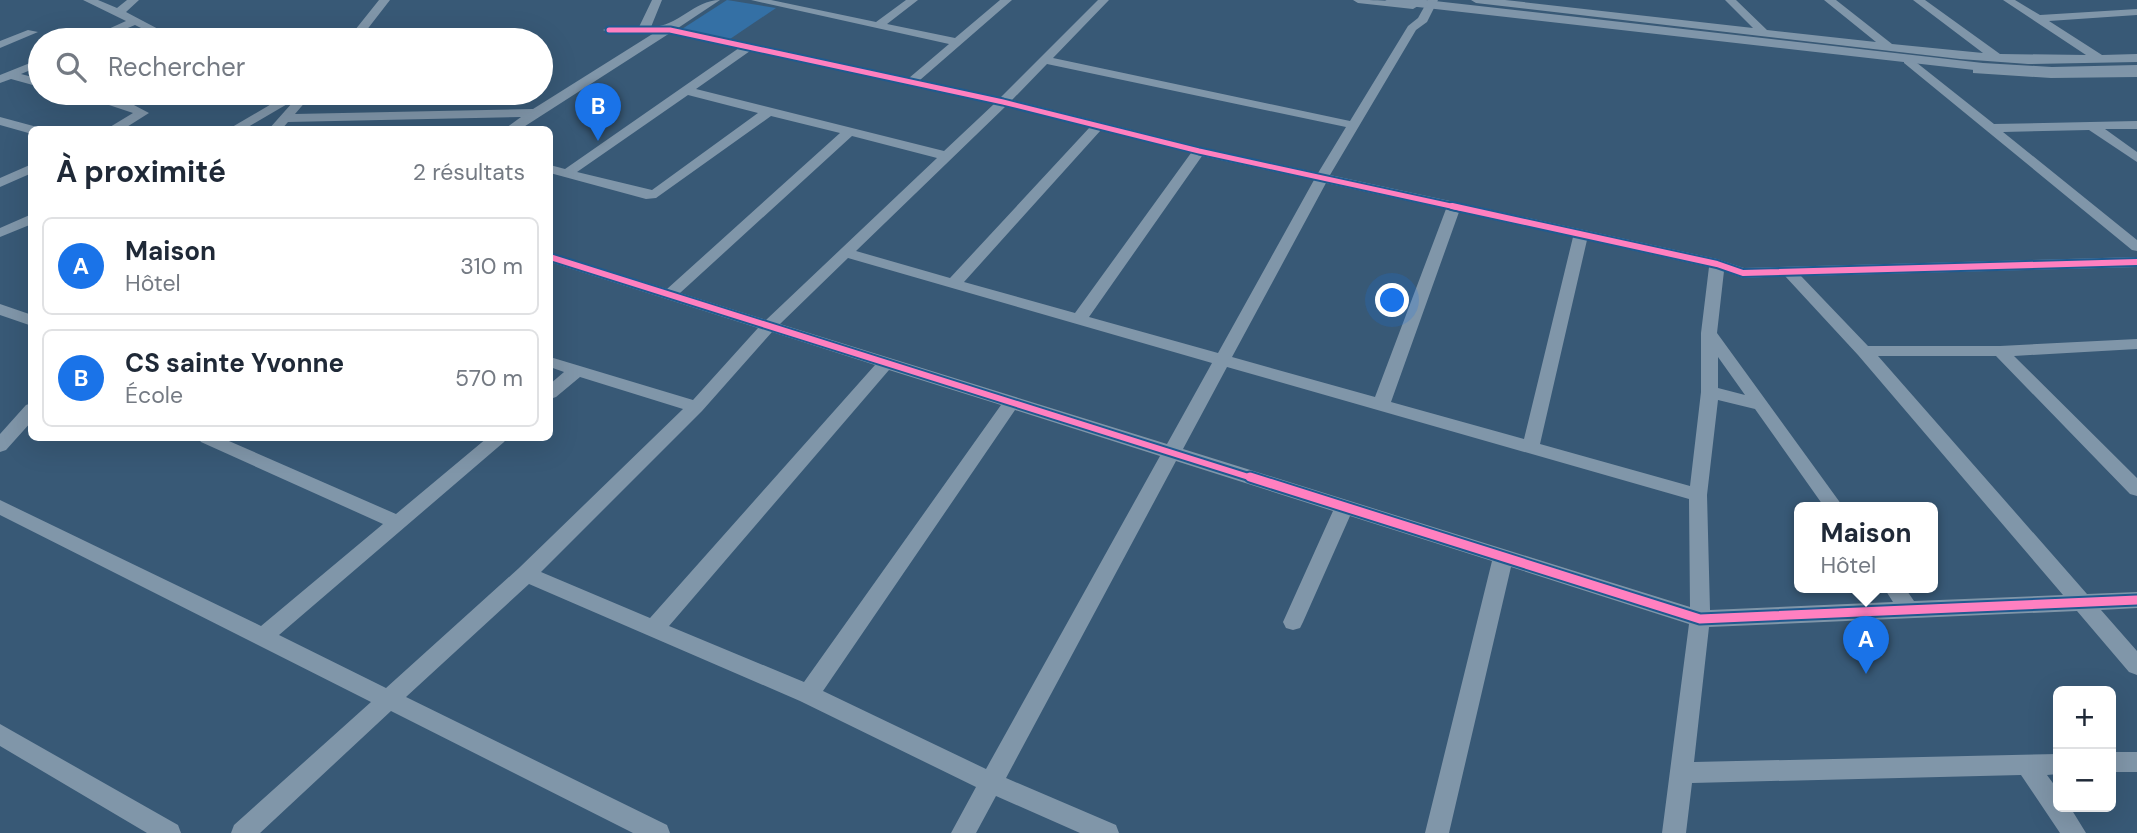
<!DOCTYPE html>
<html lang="fr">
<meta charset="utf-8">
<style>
body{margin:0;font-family:"DM Sans",sans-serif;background:#f2f2f3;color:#1f2937}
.controls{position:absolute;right:21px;bottom:21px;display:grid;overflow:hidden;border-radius:10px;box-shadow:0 7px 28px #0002}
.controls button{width:63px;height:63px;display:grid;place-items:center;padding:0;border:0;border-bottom:2px solid #e0e1e3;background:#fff;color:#1f2937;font:35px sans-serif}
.you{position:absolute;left:1393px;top:301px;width:24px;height:24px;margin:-18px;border:5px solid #fff;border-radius:50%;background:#1a73e8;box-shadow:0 0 0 10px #1a73e833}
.badge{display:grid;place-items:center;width:46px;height:46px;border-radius:50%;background:#1a73e8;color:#fff;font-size:23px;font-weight:700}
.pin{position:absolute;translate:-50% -58px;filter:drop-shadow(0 2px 4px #0008)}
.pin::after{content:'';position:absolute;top:37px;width:24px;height:21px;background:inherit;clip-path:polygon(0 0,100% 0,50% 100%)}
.popup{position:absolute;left:1794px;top:502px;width:144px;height:91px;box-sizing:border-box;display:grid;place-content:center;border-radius:10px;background:#fff;filter:drop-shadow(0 2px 5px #0005);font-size:23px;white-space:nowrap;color:#747a83}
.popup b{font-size:26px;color:#1f2937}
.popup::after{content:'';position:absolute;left:50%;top:100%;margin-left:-14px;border:14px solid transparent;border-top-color:#fff}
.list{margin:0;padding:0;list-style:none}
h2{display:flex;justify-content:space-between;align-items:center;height:91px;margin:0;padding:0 28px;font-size:30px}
h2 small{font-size:23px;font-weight:400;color:#747a83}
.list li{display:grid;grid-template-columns:46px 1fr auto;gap:21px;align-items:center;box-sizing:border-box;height:98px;margin:0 14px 14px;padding:0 14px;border:2px solid #e0e1e3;border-radius:10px}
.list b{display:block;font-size:26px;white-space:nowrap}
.list p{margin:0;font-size:23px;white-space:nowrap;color:#747a83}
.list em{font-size:23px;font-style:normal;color:#747a83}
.icon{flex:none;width:38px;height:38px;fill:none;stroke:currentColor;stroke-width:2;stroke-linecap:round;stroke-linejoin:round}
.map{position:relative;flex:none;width:2137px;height:833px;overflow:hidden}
.search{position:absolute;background:#fff;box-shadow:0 7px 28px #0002;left:28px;top:28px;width:525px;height:77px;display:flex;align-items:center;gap:18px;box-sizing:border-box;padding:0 24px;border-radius:38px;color:#747a83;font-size:26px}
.panel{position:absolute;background:#fff;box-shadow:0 7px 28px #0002;left:28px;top:126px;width:525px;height:315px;border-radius:10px}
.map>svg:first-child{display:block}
.green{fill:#3470a5}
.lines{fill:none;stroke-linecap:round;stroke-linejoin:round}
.minor{fill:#8096a9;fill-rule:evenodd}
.major{fill:#7f95a9;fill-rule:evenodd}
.cycleway-far2-casing{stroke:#1f5a8f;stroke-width:9}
.cycleway-far1-casing{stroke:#1f5a8f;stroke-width:10}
.cycleway-casing{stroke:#1f5a8f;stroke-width:13}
.cycleway-far2{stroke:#ff80c0;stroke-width:5}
.cycleway-far1{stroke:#ff80c0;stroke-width:6}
.cycleway{stroke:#ff80c0;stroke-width:9}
</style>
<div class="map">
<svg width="2137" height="833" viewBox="0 0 2137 833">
<rect width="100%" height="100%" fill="#385976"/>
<path class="green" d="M 727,0 L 776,8 L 730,39 L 682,29 Z"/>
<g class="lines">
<path class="minor" d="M 83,0 L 98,0 L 117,8 L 127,0 L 139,0 L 126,12 L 179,40 L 165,40 L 135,25 L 99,40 L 84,40 L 126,21 Z
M 379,0 L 390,0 L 359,40 L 347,40 Z
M 652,0 L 662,0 L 651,27 C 678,27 694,0 720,0 L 678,28 L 909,78 L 949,44 L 751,0 L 771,0 L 876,22 L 906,0 L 918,0 L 887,24 L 955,38 L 1000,0 L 1012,0 L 920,80 L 1000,98 L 1098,0 L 1109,0 L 1053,58 L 1350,121 L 1408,26 L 1418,18 L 1428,0 L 1438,0 L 1427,22 L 1416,30 L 1330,175 L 1717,259 L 1744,268 L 2137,257 L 2137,267 L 1801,276 L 1868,346 L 2000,346 L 2137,339 L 2137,349 L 2014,356 L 2137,478 L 2137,496 L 2130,494 L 1996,356 L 1878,356 L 2087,594 L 2137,592 L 2137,608 L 2101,610 L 2137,651 L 2137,675 L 2129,672 L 2077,611 L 1709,627 L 1694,762 L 2058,754 L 2058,774 L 2047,775 L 2058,790 L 2058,807 L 2070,807 L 2086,833 L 2060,833 L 2021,775 L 1692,783 L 1686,833 L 1662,833 L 1689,624 L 1511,567 L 1449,833 L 1425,833 L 1492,561 L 1350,516 L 1303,622 L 1300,628 L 1293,630 L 1286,628 L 1283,622 L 1333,511 L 1176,461 L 1006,778 L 1116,825 L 1119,833 L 1080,833 L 996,796 L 976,833 L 951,833 L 976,787 L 800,701 L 529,584 L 406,697 L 667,825 L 670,833 L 633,833 L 391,711 L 260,833 L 231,833 L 234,825 L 371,702 L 0,515 L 0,500 L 261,626 L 383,524 L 201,442 L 198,438 L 222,438 L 396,514 L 487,438 L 507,438 L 504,442 L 279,635 L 386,688 L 519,568 L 683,409 L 580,377 L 556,397 L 550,399 L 550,384 L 564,372 L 550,367 L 550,357 L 693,400 L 758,328 L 550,262 L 550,253 L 667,289 L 840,133 L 771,116 L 656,198 L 646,199 L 550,173 L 550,165 L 565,169 L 739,48 L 670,33 L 519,130 L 503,130 L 521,117 L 288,122 L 281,130 L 268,130 L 301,93 L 313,93 L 295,114 L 533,109 L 654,33 L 609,33 L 603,30 L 609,27 L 639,27 ZM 750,51 L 994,104 L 944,151 L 696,89 ZM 1047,64 L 1346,127 L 1318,173 L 1199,147 L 1012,100 ZM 688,95 L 758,113 L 652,190 L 577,172 ZM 1006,106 L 1090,127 L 950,278 L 856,251 ZM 1101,130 L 1191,153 L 1075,313 L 964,282 ZM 852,136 L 937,158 L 766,320 L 680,293 ZM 1202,156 L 1314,180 L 1218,353 L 1089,317 ZM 1326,183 L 1446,209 L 1375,397 L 1232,357 ZM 1459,212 L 1573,237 L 1524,439 L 1391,402 ZM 1587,240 L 1709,267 L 1701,333 L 1701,392 L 1690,486 L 1540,444 ZM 848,258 L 1212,363 L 1167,444 L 780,324 ZM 1724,271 L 1743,278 L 1785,276 L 1858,355 L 2063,595 L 1914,601 L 1905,588 L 1884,588 L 1893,602 L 1710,610 L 1707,495 L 1718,400 L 1755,409 L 1825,508 L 1844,508 L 1717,333 ZM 772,332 L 875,365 L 650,618 L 541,572 L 702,411 ZM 1718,357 L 1745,395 L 1718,388 ZM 1227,367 L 1689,499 L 1690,607 L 1183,449 ZM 889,370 L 1001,405 L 804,682 L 669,626 ZM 1015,410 L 1160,456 L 986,769 L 823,691 Z
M 1353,0 C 1372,0 1402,0 1418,6 L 1413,9 L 1358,3 Z
M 1471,0 L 1505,0 L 1753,28 L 1725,0 L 1736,0 L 1767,30 L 1876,42 L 1824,0 L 1836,0 L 1892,44 L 1983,53 L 1913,0 L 1925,0 L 2000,54 L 2086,55 L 2003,0 L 2015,0 L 2040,15 L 2137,9 L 2137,15 L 2049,21 L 2102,55 L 2137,54 L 2137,62 L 2028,64 L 1960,59 L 1476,3 Z
M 28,30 L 38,32 L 0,48 L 0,41 Z
M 40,59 L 40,66 L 21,74 L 40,79 L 40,87 L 11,79 L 0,83 L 0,75 Z
M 1904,59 L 1912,59 L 1994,124 L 2137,121 L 2137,129 L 2105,129 L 2137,152 L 2137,162 L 2089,130 L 2003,132 L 2137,240 L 2137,251 L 2132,250 L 1904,63 Z
M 1977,66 L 2051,70 L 2137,69 L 2137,77 L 2051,78 L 1973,73 L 1973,67 Z
M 73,93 L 93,93 L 120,100 L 133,93 L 148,93 L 132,104 L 149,113 L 122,130 L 105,130 L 133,113 Z
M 285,96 L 289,97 L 289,103 L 243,130 L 227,130 Z
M 0,117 L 37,127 L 38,130 L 32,130 L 32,134 L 0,125 Z
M 32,164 L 32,173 L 0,187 L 0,178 Z
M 32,214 L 32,224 L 0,237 L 0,228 Z
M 0,304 L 32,315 L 32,326 L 0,315 Z
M 32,403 L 32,421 L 6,450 L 0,452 L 0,434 L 26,405 Z
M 0,724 L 178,825 L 181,833 L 147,833 L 0,746 Z
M 2111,752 L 2137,752 L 2137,772 L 2111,772 Z"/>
<path class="major" d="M 1385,0 L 1426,0 L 1983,63 L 2052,67 L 2137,65 L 2137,73 L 2052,75 L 1983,71 L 1391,4 Z"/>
<defs>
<path id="cycleway-far2" d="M 609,30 L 670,30 L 1003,102 L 1199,151 L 1460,208"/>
<path id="cycleway-far1" d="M 1452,206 L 1717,264 L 1743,273 L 2137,262
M 550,257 L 1255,479"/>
<path id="cycleway" d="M 1250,477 L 1700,619 L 2137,600"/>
</defs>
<use href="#cycleway-far2" class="cycleway-far2-casing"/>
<use href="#cycleway-far1" class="cycleway-far1-casing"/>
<use href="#cycleway" class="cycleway-casing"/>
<use href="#cycleway-far2" class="cycleway-far2"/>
<use href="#cycleway-far1" class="cycleway-far1"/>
<use href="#cycleway" class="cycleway"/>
</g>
</svg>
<div class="controls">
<button>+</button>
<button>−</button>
</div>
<div class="you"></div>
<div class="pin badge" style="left:1866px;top:674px">A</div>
<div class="popup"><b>Maison</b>Hôtel</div>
<div class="pin badge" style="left:598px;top:141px">B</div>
<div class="search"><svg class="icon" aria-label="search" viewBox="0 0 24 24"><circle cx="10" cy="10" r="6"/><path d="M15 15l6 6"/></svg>Rechercher</div>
<section class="panel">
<h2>À proximité<small>2 résultats</small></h2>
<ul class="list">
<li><span class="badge">A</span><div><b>Maison</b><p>Hôtel</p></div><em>310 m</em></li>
<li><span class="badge">B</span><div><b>CS sainte Yvonne</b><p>École</p></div><em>570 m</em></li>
</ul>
</section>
</div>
